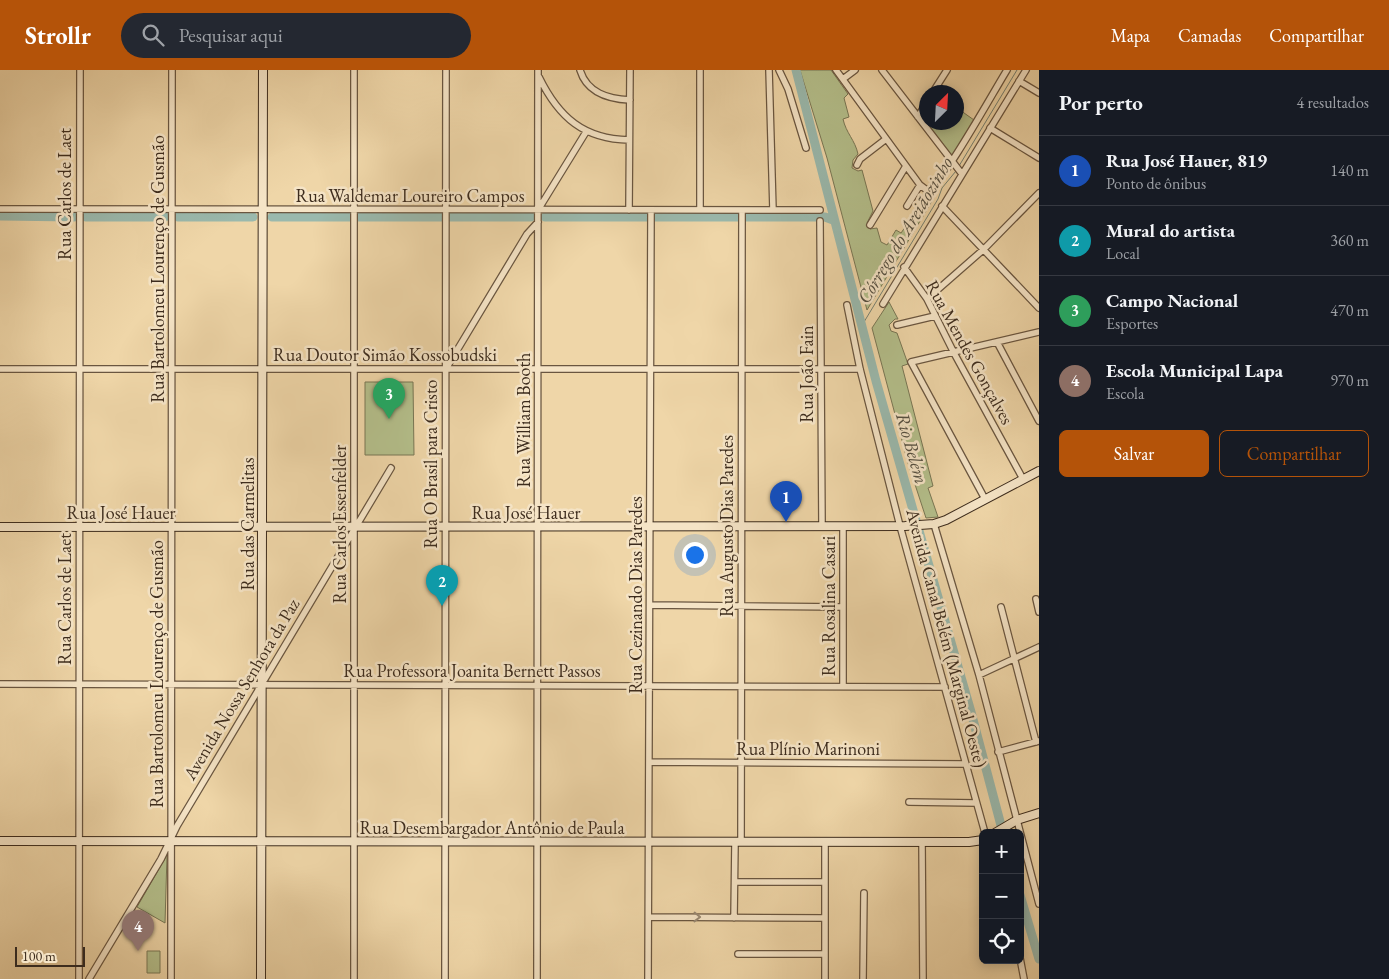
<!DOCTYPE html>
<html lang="pt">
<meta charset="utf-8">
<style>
body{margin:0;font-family:"EB Garamond",serif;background:#242831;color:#f1f3f6}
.controls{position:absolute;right:15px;bottom:15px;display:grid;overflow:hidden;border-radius:8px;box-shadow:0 2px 12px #0003}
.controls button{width:45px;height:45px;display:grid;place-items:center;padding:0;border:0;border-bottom:1px solid #363941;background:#171b24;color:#f1f3f6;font:25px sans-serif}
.compass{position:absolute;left:919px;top:15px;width:45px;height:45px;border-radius:50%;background:#171b24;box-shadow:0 2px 12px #0003;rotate:24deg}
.scale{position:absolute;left:15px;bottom:12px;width:70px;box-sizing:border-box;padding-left:5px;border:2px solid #3d2c1d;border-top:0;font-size:14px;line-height:18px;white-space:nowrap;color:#3d2c1d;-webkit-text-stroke:4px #f5e4c6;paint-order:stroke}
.you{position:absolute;left:694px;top:484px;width:18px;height:18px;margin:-12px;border:4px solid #fff;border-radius:50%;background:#1a73e8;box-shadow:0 0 0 8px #1a73e833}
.badge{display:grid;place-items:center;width:32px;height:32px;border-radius:50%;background:#b45309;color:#fff;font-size:16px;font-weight:700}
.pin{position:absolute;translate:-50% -41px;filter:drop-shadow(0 1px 2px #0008)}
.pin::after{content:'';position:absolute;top:26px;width:18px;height:15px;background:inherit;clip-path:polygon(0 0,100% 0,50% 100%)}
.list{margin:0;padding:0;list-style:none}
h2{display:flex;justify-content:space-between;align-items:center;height:65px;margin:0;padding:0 20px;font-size:21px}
h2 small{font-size:16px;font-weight:400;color:#9ea1a6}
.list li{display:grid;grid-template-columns:32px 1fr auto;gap:15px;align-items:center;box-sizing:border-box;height:70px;padding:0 20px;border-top:1px solid #363941}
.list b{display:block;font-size:19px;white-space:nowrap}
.list p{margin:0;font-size:16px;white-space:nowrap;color:#9ea1a6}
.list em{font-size:16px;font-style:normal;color:#9ea1a6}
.actions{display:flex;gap:10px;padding:15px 20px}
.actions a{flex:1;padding:11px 0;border:1px solid #b45309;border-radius:8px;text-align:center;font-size:18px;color:#b45309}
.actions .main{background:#b45309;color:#fff}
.icon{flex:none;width:28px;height:28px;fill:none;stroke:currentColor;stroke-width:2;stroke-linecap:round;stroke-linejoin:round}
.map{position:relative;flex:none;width:1039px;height:909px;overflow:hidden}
header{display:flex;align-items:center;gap:30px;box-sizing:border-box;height:70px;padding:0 25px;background:#b45309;color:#fff}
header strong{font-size:24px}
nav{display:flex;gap:28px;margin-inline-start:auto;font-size:18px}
.search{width:350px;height:45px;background:#242831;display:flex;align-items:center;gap:12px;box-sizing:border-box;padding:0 18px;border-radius:28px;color:#9ea1a6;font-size:19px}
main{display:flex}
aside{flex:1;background:#171b24}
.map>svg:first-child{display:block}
.green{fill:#b4bf8b;stroke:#787654}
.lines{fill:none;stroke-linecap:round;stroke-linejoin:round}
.stream{stroke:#758173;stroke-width:1}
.river{stroke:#9ab9ad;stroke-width:9}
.street-casing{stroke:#6a5640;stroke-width:8}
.secondary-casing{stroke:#3d2c1d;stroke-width:10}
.street{stroke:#f5e4c6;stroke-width:5.5}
.secondary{stroke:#f5e4c6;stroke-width:8}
.oneway{stroke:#998872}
.labels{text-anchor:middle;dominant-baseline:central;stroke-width:5;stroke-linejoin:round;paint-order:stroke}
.street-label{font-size:18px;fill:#3d2c1d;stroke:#f5e4c6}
.water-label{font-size:19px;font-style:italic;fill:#544f41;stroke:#f5e4c6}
</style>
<header>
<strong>Strollr</strong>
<div class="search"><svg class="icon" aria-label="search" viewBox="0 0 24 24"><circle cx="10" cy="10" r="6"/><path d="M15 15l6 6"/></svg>Pesquisar aqui</div>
<nav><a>Mapa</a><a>Camadas</a><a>Compartilhar</a></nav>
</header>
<main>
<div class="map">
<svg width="1039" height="909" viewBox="0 0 1039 909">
<rect width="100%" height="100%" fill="#efd6a8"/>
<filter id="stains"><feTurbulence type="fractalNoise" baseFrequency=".004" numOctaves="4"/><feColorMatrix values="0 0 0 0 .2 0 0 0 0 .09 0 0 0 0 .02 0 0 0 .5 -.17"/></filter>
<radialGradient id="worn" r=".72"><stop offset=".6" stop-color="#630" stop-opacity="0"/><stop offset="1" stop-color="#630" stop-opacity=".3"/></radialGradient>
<path class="green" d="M 800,0 L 831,0 L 848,24 L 844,28 L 849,47 L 843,49 C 846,63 855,70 858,84 L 853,90 L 852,98 L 858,101 L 862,100 L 873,141 L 867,153 L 870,159 L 877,158 L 881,172 L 887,175 L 896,160 L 901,163 L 927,126 L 932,131 L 867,240 L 827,88 Z
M 926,37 L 926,52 L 956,52 L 957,38 L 974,50 L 951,88 L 920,47 Z
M 889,232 L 898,249 L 895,249 L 889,255 L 891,261 L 897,263 L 908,294 L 902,296 L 933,416 L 928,418 L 938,447 L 926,448 L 908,393 L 872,258 Z
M 365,312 L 413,312 L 414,385 L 365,385 Z
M 167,785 L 165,853 L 137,837 Z
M 147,881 L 160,881 L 160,903 L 147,903 Z"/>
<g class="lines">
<path class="stream" d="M 959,96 L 1017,0
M 861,257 L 938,129 L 942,118 L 956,101"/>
<path class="river" d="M 796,0 L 876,311 L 971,642 L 1003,763
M 0,146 L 74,147
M 86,147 L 165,147
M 178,147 L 253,147
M 272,147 L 351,147
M 359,147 L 531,147
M 545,147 L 825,147 L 833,150
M 1020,825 L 1039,889"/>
<defs>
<path id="street" d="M 580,0 C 587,23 608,29 630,30
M 700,0 L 700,140
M 769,0 L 773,140
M 779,0 L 788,19 L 806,78
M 836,0 L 920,115 L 928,121 C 942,115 995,19 1007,0
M 882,0 L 962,104
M 539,7 C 559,48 584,69 629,70
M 843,9 L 855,0
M 1019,11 L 1039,23
M 933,22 L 947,0
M 918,47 L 926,33
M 990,58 L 1039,88
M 857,95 L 860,89 L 886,69
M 907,136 L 920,115
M 942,136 L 1039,238
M 0,139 L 820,140
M 538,140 L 586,62
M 629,140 L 630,0
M 820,151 L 822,456
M 870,155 L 906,96
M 904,197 L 927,229 L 954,283 L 1023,409
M 927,229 L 984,179 L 1039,123
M 883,234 L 1026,0
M 847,235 L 860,299 L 900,456 L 985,763
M 897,255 L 935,246
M 997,272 L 1039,351
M 447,297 L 527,164 L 538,152
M 0,299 L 860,299
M 985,429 L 911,292 L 1039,262
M 934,454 L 979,605 L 1039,834
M 1036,529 L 1039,542
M 650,535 L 843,537
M 1001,537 L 1036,672
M 979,605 L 1039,577
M 0,614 L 945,617
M 843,616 L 843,456
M 998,682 L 1039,671
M 649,692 L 966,694
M 909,732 L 976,733
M 825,771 L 825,909
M 741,772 L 742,140
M 922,772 L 923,909
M 735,812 L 825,812
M 649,847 L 825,848
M 734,848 L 735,772
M 738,884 L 825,884
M 1020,888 L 1024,909
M 79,909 L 80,0
M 89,909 L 161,789 L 177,756 L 391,398
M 171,909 L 172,0
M 354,909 L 354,0
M 445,909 L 446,0
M 537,909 L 538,0
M 648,909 L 651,140
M 863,909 L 864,823"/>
<path id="secondary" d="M 0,457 L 905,456 L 934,454 L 946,450 L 1039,401
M 995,763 L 1017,750 L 1039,743
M 0,771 L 969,772 L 983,770
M 261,909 L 263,0"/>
</defs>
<use href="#street" class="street-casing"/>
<use href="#secondary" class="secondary-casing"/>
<use href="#street" class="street"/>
<use href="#secondary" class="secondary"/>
</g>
<defs><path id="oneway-chevron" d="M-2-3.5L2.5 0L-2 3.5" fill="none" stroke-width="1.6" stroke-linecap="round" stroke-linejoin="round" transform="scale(1.25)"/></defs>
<use class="oneway" href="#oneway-chevron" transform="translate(697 847) rotate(1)"/>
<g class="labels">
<g class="street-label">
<text transform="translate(64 124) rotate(-90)">Rua Carlos de Laet</text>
<text x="410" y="125">Rua Waldemar Loureiro Campos</text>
<text transform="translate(157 199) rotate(-90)">Rua Bartolomeu Lourenço de Gusmão</text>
<text transform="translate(970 282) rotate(61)">Rua Mendes Gonçalves</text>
<text x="385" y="284">Rua Doutor Simão Kossobudski</text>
<text transform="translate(806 304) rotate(-90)">Rua João Fain</text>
<text transform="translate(523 350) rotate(-90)">Rua William Booth</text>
<text transform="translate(430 394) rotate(-90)">Rua O Brasil para Cristo</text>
<text x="121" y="442">Rua José Hauer</text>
<text x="526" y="442">Rua José Hauer</text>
<text transform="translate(247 454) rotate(-90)">Rua das Carmelitas</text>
<text transform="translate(339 454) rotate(-90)">Rua Carlos Essenfelder</text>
<text transform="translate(726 456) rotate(-90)">Rua Augusto Dias Paredes</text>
<text transform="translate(635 525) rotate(-90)">Rua Cezinando Dias Paredes</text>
<text transform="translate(64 529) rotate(-90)">Rua Carlos de Laet</text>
<text transform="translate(828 536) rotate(-90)">Rua Rosalina Casari</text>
<text transform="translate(947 568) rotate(75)">Avenida Canal Belém (Marginal Oeste)</text>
<text x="472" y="600">Rua Professora Joanita Bernett Passos</text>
<text transform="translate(156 604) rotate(-90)">Rua Bartolomeu Lourenço de Gusmão</text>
<text transform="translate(241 619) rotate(-59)">Avenida Nossa Senhora da Paz</text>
<text x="808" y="678">Rua Plínio Marinoni</text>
<text x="492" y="757">Rua Desembargador Antônio de Paula</text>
</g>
<g class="water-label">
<text transform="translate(905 160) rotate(-59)">Córrego do Areiãozinho</text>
<text transform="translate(912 378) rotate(74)">Rio Belém</text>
</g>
</g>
<rect width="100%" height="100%" filter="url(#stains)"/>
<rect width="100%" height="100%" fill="url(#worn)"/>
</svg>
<div class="controls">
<button>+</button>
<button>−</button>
<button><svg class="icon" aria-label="locate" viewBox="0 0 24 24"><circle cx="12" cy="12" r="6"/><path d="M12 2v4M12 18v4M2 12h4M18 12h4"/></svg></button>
</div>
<svg class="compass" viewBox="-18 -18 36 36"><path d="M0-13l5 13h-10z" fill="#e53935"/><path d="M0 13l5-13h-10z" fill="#9ea1a6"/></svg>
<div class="scale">100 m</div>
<div class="you"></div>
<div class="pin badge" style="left:786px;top:452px;background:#1a4fb4">1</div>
<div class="pin badge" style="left:442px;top:536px;background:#0f9aa8">2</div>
<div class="pin badge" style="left:389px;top:349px;background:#2e9e5b">3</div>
<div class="pin badge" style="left:138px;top:881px;background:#8d6e63">4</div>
</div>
<aside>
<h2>Por perto<small>4 resultados</small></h2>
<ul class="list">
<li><span class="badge" style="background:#1a4fb4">1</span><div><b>Rua José Hauer, 819</b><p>Ponto de ônibus</p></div><em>140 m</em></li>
<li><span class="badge" style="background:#0f9aa8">2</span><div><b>Mural do artista</b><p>Local</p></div><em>360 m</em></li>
<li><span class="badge" style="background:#2e9e5b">3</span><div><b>Campo Nacional</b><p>Esportes</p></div><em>470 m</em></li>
<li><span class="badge" style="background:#8d6e63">4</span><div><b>Escola Municipal Lapa</b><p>Escola</p></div><em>970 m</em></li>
</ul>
<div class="actions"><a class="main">Salvar</a><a>Compartilhar</a></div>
</aside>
</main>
